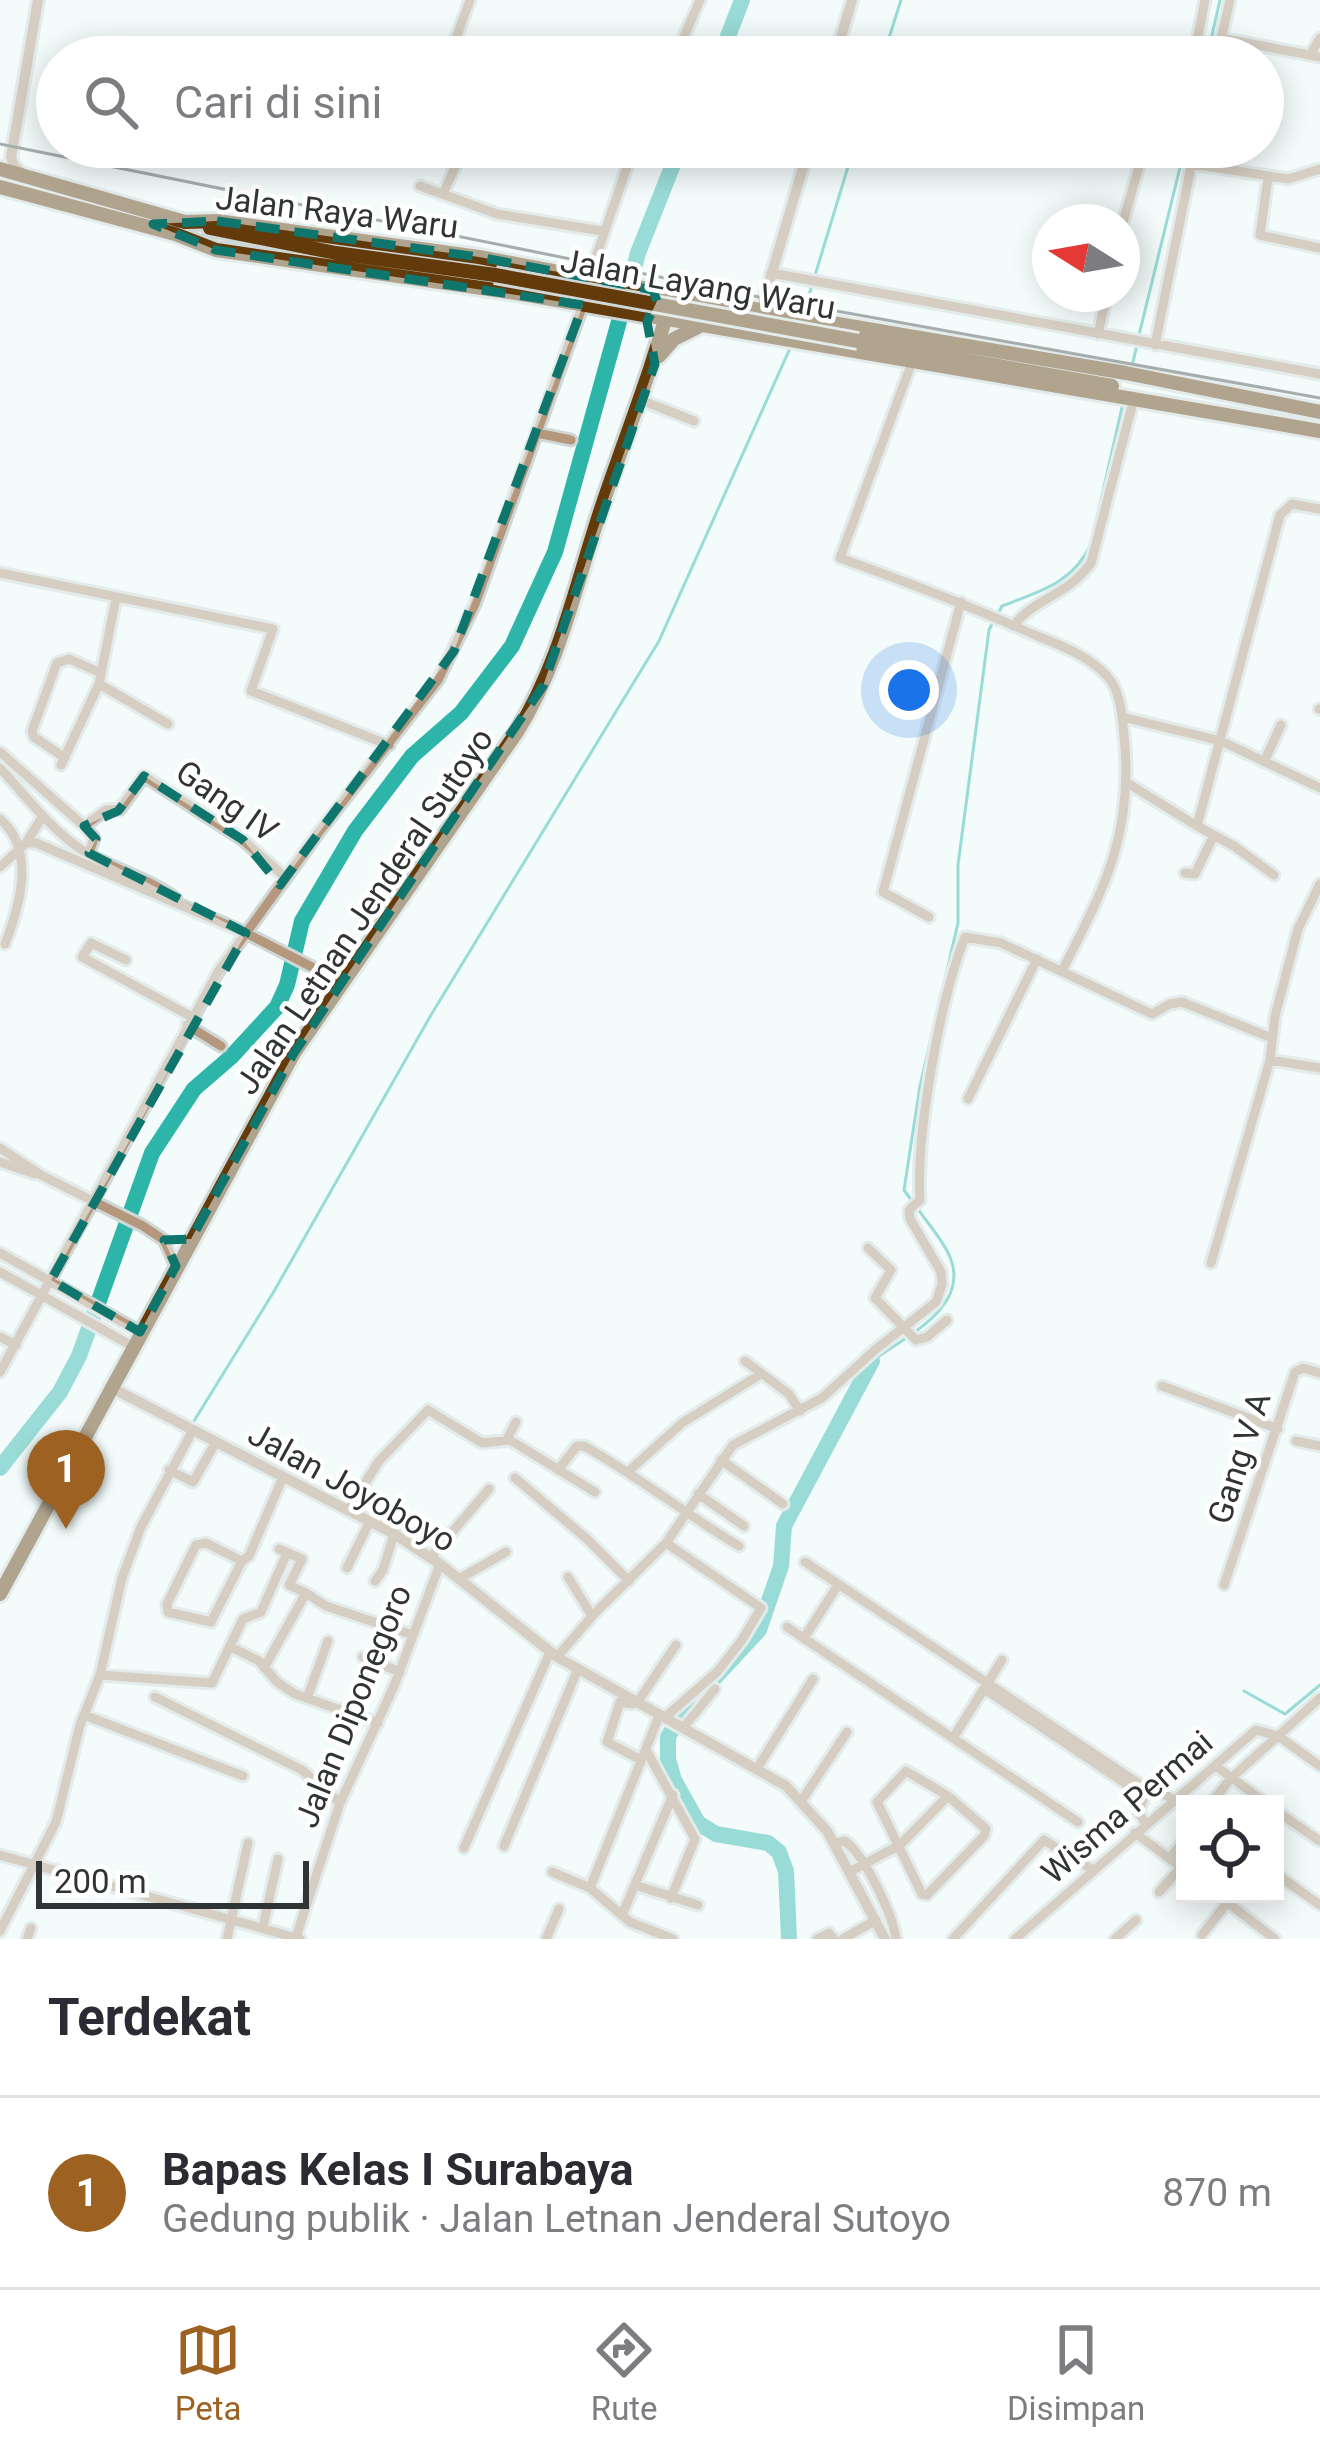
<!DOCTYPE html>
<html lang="id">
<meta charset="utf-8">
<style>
body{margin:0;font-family:Roboto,sans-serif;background:#f7f7f7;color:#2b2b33}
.controls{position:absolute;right:36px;bottom:36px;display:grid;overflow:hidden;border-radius:0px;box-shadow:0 6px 30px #0003}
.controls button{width:108px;height:108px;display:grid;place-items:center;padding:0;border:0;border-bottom:3px solid #e1e1e2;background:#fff;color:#2b2b33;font:60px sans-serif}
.compass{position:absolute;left:1032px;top:204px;width:108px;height:108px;border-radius:50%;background:#fff;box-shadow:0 6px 30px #0003;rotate:281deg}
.scale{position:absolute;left:36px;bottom:30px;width:273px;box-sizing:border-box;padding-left:12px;border:6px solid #313434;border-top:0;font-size:33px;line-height:42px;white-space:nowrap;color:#313434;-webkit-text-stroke:9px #fff;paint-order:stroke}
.you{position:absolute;left:909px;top:690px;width:42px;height:42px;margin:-30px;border:9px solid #fff;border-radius:50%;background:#1a73e8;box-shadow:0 0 0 18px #1a73e833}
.badge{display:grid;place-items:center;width:78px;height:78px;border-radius:50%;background:#9d6222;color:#fff;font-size:39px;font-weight:700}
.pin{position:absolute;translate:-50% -99px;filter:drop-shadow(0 3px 6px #0008)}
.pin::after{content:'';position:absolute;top:63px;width:42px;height:36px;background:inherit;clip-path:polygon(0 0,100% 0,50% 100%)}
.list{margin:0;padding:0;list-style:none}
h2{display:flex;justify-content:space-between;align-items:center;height:156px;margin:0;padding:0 48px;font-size:51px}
h2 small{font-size:39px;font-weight:400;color:#7c7c81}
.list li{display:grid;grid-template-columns:78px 1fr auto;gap:36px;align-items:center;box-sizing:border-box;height:192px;padding:0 48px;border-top:3px solid #e1e1e2}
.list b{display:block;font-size:45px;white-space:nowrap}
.list p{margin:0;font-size:39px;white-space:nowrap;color:#7c7c81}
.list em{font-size:39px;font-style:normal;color:#7c7c81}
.icon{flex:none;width:66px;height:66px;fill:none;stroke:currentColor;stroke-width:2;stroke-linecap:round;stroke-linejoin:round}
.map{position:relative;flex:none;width:1320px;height:1939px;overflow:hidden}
.search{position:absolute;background:#fff;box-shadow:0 6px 30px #0003;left:36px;right:36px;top:36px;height:132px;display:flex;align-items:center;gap:30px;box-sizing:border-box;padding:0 42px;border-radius:66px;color:#7c7c81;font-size:45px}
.sheet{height:348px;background:#fff}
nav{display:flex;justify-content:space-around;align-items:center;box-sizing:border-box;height:168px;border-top:3px solid #e1e1e2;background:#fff;font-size:33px;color:#7c7c81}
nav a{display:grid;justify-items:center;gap:6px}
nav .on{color:#9d6222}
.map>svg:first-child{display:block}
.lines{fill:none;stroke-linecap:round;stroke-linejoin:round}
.stream{stroke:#2eb5aa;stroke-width:3}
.river{stroke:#2eb5aa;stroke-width:16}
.minor-casing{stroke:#d0d8d7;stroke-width:15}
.tertiary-casing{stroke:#d0d8d7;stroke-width:16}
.trunk-casing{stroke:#d0d8d7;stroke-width:20}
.minor{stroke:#b4977d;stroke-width:9}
.tertiary{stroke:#b4977d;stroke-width:10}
.trunk{stroke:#633a0a;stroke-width:14}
.rail{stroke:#4b4f4f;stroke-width:3}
.trunk-bridge-casing{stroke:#d0d8d7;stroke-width:20;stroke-linecap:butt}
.trunk-bridge{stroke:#633a0a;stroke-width:14}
.marked{fill:none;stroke:#0f766e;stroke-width:9;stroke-dasharray:24 15;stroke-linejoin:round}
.labels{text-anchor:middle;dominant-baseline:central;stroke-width:9;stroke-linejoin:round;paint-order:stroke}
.street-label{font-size:33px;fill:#313434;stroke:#fff}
</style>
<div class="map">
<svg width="1320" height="1939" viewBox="0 0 1320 1939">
<rect width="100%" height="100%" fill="#f3fcfb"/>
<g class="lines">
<path class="stream" d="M 883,57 L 901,0
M 1207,57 L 1220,0
M 803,315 L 854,147
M 1139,335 L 1185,147
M 1131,370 L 1137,345
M 998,614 L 1002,606 C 1041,591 1073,583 1091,544 L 1123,403
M 912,1201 L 904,1190 L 920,1086 L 958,923 L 958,865 L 989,630 L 993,622
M 872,1361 C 905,1337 971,1307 950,1257 C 943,1240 928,1224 918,1209
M 181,1442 L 273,1293 L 431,1015 L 659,641 L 791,346
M 1244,1691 L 1285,1714 L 1320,1685"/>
<path class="river" d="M 720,57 L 742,0
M 0,1468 L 60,1392 L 79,1356 L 152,1153 L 194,1089 L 231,1057 L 277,1007 L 287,985 L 302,921 L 355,831 L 412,756 L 461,713 L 512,646 L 555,552 L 638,253 L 680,147
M 789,1939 L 786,1871 L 779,1852 L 768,1843 L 716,1834 L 698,1823 L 674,1780 L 668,1759 L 668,1737 L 682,1713 L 759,1630 L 781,1566 L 784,1526 L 872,1361"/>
<defs>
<path id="minor" d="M 1221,38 L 1320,57
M 1197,41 L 1205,0
M 1310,55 L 1320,38
M 449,57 L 470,0
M 675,57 L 700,0
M 1217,57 L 1230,0
M 1192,164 L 1288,179 L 1320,169
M 1268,177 L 1260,235 L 1320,248
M 420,186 L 497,214 L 602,231
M 443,194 L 464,147
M 1122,226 L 1140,163
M 771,273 L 1320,374
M 589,277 L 634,147
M 1098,334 L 1107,294
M 1155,345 L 1195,147
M 912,362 L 840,558 C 901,580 960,602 1019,628 C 1049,642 1084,651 1107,676 C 1121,691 1122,716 1124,736 C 1134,833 1105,887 1062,971
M 641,400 L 694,421
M 537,433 L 571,440
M 0,573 L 273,629 L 251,691 L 389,745
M 1013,626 C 1036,597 1066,597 1091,563 L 1132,406
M 99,684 L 168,724
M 1319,709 L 1320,709
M 1122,717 L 1221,741 L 1320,788
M 0,752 L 84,826 L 94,838 L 89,853
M 65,758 L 34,737 L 32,731 L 57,663 L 69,659 L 101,673
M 1264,762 L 1281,725
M 61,765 L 99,684 L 116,598
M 0,768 C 25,795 50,829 82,850 C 111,869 147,877 176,899
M 1129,784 L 1197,826
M 0,819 C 36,850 20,906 5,944
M 84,826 L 106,810 L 120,809 L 144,776 L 243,840 L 285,877
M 26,843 L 36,843 L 246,933 L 341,982
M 0,867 L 26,843 L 43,816
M 1185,873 L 1195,874 L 1214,835
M 1274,875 L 1234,846 L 1197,826 L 1280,515 L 1292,504 L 1320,509
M 929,917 L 883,892 L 961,602
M 126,960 L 91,943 L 82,957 L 192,1017
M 187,1025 L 221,1046
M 1270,1060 L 1320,1068
M 968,1099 L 1037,959
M 0,1148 L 41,1175 L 143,1226 L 164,1240 L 176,1266
M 0,1162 L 35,1174
M 868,1248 L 891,1270 L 875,1298 L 916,1340 L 927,1337 L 947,1320
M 0,1253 L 140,1332
M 1211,1263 L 1270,1060 L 1275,1016 L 1298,929 L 1320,884
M 0,1272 L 132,1346
M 0,1337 L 16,1345
M 745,1361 L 789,1394 L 800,1411
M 0,1372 L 218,972 L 319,832 L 438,680 L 475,604 L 583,305
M 1162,1386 L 1278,1429
M 507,1439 L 516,1422
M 1296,1441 L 1320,1446
M 721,1460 L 783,1504
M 169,1470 L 193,1482 L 216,1442
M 558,1470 L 577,1446 L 584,1446 C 638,1476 685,1514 739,1546
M 629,1471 L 682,1423 L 761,1374
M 515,1478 L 587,1539 L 629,1581
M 698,1494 L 744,1526
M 348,1510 L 379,1461 L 428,1410 L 482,1443 L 510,1440 L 595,1492
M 430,1558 L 489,1489
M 242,1561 L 211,1622 L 168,1612 L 167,1604 L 196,1545 L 206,1543 L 242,1561 L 249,1556 L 283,1477
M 805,1562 L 1150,1791
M 347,1568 L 370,1521
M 568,1577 L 592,1616
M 459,1579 L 506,1552
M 375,1581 L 383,1570 L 394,1534
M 1224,1585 L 1295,1372 L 1303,1368 L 1320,1373
M 306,1593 L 326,1606 L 413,1635
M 787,1627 L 1078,1822
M 804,1638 L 838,1585
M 231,1647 L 259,1661 L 277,1682 L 295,1694 L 378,1723
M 363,1657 L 400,1672
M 557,1657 L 594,1614 L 666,1543 L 733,1445 L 822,1398 L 876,1349 L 936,1302 L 942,1285 L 941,1272 L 910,1219 L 909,1210 L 920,1200 C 916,1132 940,1000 965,937 L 1001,943 L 1152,1014 L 1170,1004 L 1182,1002 L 1272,1038
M 264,1668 L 306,1593 L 289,1585 L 302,1559 L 279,1549
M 100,1675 L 212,1683 L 243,1619 L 261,1612 L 287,1553
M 986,1690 L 1144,1796
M 155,1697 L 302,1770 L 340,1803
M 307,1698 L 328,1641
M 637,1703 L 676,1645
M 633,1704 L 620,1702 L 607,1742 L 641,1760
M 84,1715 L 243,1776
M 664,1718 L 717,1672 L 742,1640 L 761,1608 L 666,1543
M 683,1728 L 715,1689
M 953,1738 L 1002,1660
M 646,1750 L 695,1839 L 671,1898
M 1216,1766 L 1267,1804
M 758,1767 L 813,1679
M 906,1771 L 948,1796 L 986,1829 L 984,1836 L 927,1895 L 922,1894 L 877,1802 Z
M 802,1800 L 847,1732
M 1211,1804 L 1230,1779 L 1278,1736 L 1320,1766
M 1275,1810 L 1320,1841
M 1146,1824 L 1139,1813 L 1144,1796 L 1157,1790 L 1174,1800
M 1135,1833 L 1185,1870
M 835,1843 L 845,1841 C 864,1854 893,1915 896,1939
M 504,1846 L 578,1669
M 464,1848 L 550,1652
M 0,1855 L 300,1939
M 1170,1858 L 1185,1839
M 851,1871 L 900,1845 L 948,1796
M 552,1872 L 590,1888 L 630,1922 L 673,1939
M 1275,1873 L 1320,1905
M 635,1885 L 698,1905
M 590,1888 L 659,1716
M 1159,1892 L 1181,1867
M 1216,1894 L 1275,1939
M 622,1915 L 673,1795
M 263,1927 L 278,1859
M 0,1931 L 56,1822 L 80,1725 L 100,1675 L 122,1578 L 141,1527 L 193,1430
M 1202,1935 L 1227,1903
M 296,1937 L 340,1803 L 394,1686 L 440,1564
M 27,1939 L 31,1928
M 227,1939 L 248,1843
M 546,1939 L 559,1909
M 817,1939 L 829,1933 L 834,1939
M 843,1939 L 876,1920
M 953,1939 L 1044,1840 L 1093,1870
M 1015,1939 L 1256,1730 L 1278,1736 L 1320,1698
M 1115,1939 L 1136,1920"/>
<path id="tertiary" d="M 835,57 L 852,0
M 24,175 L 14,166 L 11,157 L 38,0
M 761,310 L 809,147
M 110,1387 L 394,1534 L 440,1564 L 557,1657 L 786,1786 L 827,1831 L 885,1939"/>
<path id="trunk" d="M 0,169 L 185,222 L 217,221 L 479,257 L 791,316 L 1126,373 L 1320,412
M 0,187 L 175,234 L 216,250 L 516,293 L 1320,431
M 210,228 L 336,253 L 495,275
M 858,341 L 1112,386
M 659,356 L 674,339 L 698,327
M 0,1594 L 294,1053 L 517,732 C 561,662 576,583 602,506 C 626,434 654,367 672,293"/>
</defs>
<use href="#minor" class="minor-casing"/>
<use href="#tertiary" class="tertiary-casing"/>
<use href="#trunk" class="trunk-casing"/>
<use href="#minor" class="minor"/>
<use href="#tertiary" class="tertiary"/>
<use href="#trunk" class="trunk"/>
<path class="rail" d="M 0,144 L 764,298 L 1320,398"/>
<defs>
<path id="trunk-bridge" d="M 495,275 L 858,341"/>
</defs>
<use href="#trunk-bridge" class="trunk-bridge-casing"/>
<use href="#trunk-bridge" class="trunk-bridge"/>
</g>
<path d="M0 0H1320V1939H0ZM 217,221 L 479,257 L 653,290 L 657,301 L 647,322 L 655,364 L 543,686 L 294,1053 L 191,1239 L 164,1240 L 176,1266 L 140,1332 L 51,1280 L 246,933 L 89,853 L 96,839 L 84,826 L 118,811 L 144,776 L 243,840 L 280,885 L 454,651 L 583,305 L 216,250 L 153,224 Z" fill="#f3fcfb" fill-opacity=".55" fill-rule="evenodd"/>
<path class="marked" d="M 217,221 L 479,257 L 653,290 L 657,301 L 647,322 L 655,364 L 543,686 L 294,1053 L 191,1239 L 164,1240 L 176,1266 L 140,1332 L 51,1280 L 246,933 L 89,853 L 96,839 L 84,826 L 118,811 L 144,776 L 243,840 L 280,885 L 454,651 L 583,305 L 216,250 L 153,224 Z"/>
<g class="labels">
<g class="street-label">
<text transform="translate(337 212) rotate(7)">Jalan Raya Waru</text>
<text transform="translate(698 284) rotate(10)">Jalan Layang Waru</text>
<text transform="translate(227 801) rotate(35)">Gang IV</text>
<text transform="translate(364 911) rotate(-56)">Jalan Letnan Jenderal Sutoyo</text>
<text transform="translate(1239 1458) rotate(-72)">Gang V A</text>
<text transform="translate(352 1487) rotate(29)">Jalan Joyoboyo</text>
<text transform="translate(353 1706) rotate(-68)">Jalan Diponegoro</text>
<text transform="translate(1127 1807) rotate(-41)">Wisma Permai</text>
</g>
</g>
</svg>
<div class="controls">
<button><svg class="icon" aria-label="locate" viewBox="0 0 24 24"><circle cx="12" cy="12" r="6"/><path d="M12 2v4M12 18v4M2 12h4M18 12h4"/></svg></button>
</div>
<svg class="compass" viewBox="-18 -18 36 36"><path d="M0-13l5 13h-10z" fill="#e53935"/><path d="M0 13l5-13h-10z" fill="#7c7c81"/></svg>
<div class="scale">200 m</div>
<div class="you"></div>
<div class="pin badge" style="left:66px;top:1529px">1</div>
<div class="search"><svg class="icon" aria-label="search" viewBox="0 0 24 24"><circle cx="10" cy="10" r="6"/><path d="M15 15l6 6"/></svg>Cari di sini</div>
</div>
<section class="sheet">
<h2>Terdekat<small></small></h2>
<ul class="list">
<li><span class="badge">1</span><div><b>Bapas Kelas I Surabaya</b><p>Gedung publik · Jalan Letnan Jenderal Sutoyo</p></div><em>870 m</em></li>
</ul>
</section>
<nav>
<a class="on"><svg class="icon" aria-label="map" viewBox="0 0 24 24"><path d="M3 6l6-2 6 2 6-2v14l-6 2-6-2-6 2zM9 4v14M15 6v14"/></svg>Peta</a>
<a><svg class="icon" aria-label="directions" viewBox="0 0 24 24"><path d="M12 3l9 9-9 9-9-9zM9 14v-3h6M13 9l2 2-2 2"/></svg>Rute</a>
<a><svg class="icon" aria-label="saved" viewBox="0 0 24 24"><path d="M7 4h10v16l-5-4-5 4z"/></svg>Disimpan</a>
</nav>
